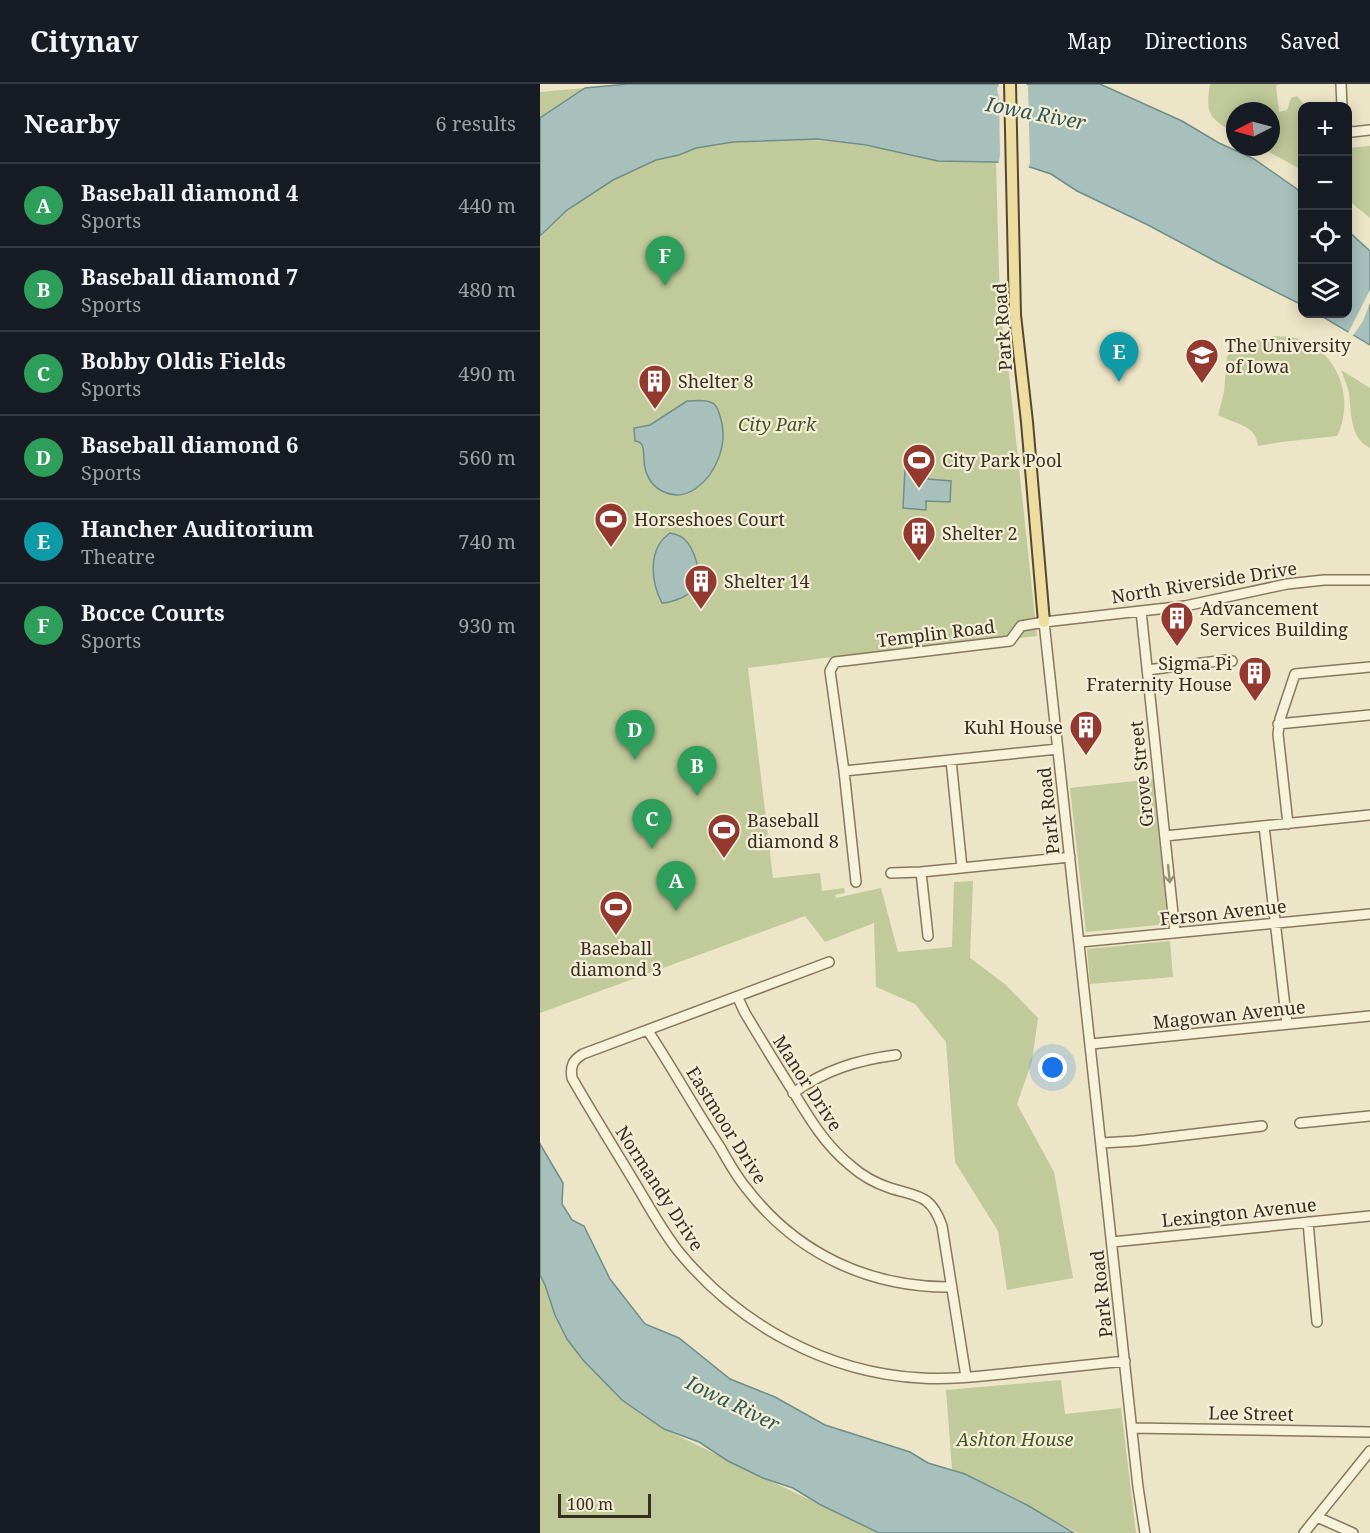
<!DOCTYPE html>
<meta charset="utf-8">
<style>
body{margin:0;font-family:"Noto Serif",serif;background:#242831;color:#f1f3f6}
.controls{position:absolute;right:18px;top:18px;display:grid;overflow:hidden;border-radius:12px;box-shadow:0 3px 15px #0003}
.controls button{width:54px;height:54px;display:grid;place-items:center;padding:0;border:0;border-bottom:2px solid #363941;background:#171b24;color:#f1f3f6;font:30px sans-serif}
.compass{position:absolute;left:686px;top:18px;width:54px;height:54px;border-radius:50%;background:#171b24;box-shadow:0 3px 15px #0003;rotate:264deg}
.scale{position:absolute;left:18px;bottom:15px;width:93px;box-sizing:border-box;padding-left:6px;border:3px solid #382e20;border-top:0;font-size:16px;line-height:21px;white-space:nowrap;color:#382e20;-webkit-text-stroke:4px #f4eed6;paint-order:stroke}
.you{position:absolute;left:513px;top:984px;width:21px;height:21px;margin:-15px;border:4px solid #fff;border-radius:50%;background:#1a73e8;box-shadow:0 0 0 9px #1a73e833}
.badge{display:grid;place-items:center;width:39px;height:39px;border-radius:50%;background:#b45309;color:#fff;font-size:20px;font-weight:700}
.pin{position:absolute;translate:-50% -50px;filter:drop-shadow(0 2px 3px #0008)}
.pin::after{content:'';position:absolute;top:32px;width:21px;height:18px;background:inherit;clip-path:polygon(0 0,100% 0,50% 100%)}
.list{margin:0;padding:0;list-style:none}
h2{display:flex;justify-content:space-between;align-items:center;height:78px;margin:0;padding:0 24px;font-size:26px}
h2 small{font-size:20px;font-weight:400;color:#9ea1a6}
.list li{display:grid;grid-template-columns:39px 1fr auto;gap:18px;align-items:center;box-sizing:border-box;height:84px;padding:0 24px;border-top:2px solid #363941}
.list b{display:block;font-size:22px;white-space:nowrap}
.list p{margin:0;font-size:20px;white-space:nowrap;color:#9ea1a6}
.list em{font-size:20px;font-style:normal;color:#9ea1a6}
.icon{flex:none;width:33px;height:33px;fill:none;stroke:currentColor;stroke-width:2;stroke-linecap:round;stroke-linejoin:round}
.map{position:relative;flex:none;width:830px;height:1449px;overflow:hidden}
header{display:flex;align-items:center;gap:36px;box-sizing:border-box;height:84px;padding:0 30px;background:#171b24;border-bottom:2px solid #363941}
header strong{font-size:28px}
nav{display:flex;gap:33px;margin-inline-start:auto;font-size:21px}
main{display:flex}
aside{flex:1;background:#171b24}
.map>svg:first-child{display:block}
.green{fill:#c0ca9b}
.water{fill:#a8c0bc;stroke:#6f8e8a;stroke-width:1.5}
.pier{fill:#ece5c7}
.lines{fill:none;stroke-linecap:round;stroke-linejoin:round}
.minor-casing{stroke:#87785d;stroke-width:12}
.major-casing{stroke:#554631;stroke-width:14}
.minor{stroke:#f7f2da;stroke-width:9}
.major{stroke:#eddda1;stroke-width:10}
.oneway{stroke:#98907d}
.labels{text-anchor:middle;dominant-baseline:central;stroke-width:4.5;stroke-linejoin:round;paint-order:stroke}
.street-label{font-size:18px;fill:#382e20;stroke:#f4eed6}
.poi-label{font-size:18px;fill:#382e20;stroke:#f4eed6;text-anchor:start}
.park-label{font-size:18px;font-style:italic;fill:#445328;stroke:#f4eed6}
.water-label{font-size:20px;font-style:italic;fill:#305657;stroke:#f4eed6}
</style>
<header>
<strong>Citynav</strong>
<nav><a>Map</a><a>Directions</a><a>Saved</a></nav>
</header>
<main>
<aside>
<h2>Nearby<small>6 results</small></h2>
<ul class="list">
<li><span class="badge" style="background:#2e9e5b">A</span><div><b>Baseball diamond 4</b><p>Sports</p></div><em>440 m</em></li>
<li><span class="badge" style="background:#2e9e5b">B</span><div><b>Baseball diamond 7</b><p>Sports</p></div><em>480 m</em></li>
<li><span class="badge" style="background:#2e9e5b">C</span><div><b>Bobby Oldis Fields</b><p>Sports</p></div><em>490 m</em></li>
<li><span class="badge" style="background:#2e9e5b">D</span><div><b>Baseball diamond 6</b><p>Sports</p></div><em>560 m</em></li>
<li><span class="badge" style="background:#0f9aa8">E</span><div><b>Hancher Auditorium</b><p>Theatre</p></div><em>740 m</em></li>
<li><span class="badge" style="background:#2e9e5b">F</span><div><b>Bocce Courts</b><p>Sports</p></div><em>930 m</em></li>
</ul>
</aside>
<div class="map">
<svg width="830" height="1449" viewBox="0 0 830 1449">
<rect width="100%" height="100%" fill="#ece5c7"/>
<path class="green" d="M 670,0 L 739,0 L 736,2 L 739,28 L 747,26 L 751,14 L 757,12 L 764,20 L 760,39 L 762,42 L 762,86 L 720,63 L 731,63 L 731,27 L 695,27 L 695,50 C 670,33 665,32 670,0 Z
M 45,4 L 0,36 L 0,8 Z
M 247,55 C 318,56 386,75 456,78 L 460,227 L 467,271 L 497,552 L 284,574 L 208,584 L 233,794 L 280,789 L 282,807 L 304,804 L 305,809 L 295,811 L 296,814 L 341,804 L 358,868 L 412,863 L 414,798 L 433,797 L 430,874 L 466,901 L 498,934 L 492,977 L 477,1020 L 514,1088 L 533,1194 L 467,1206 L 458,1147 L 415,1078 L 406,958 L 375,920 L 336,903 L 334,839 L 285,858 L 265,832 L 0,929 L 0,154 L 27,126 L 73,96 L 116,76 L 139,71 L 156,64 L 193,58 Z
M 830,62 L 830,134 L 808,116 L 808,64 Z
M 735,252 C 742,253 751,252 759,255 C 799,268 815,316 797,352 L 741,358 L 718,362 C 716,340 694,340 678,331 L 684,308 L 687,272 L 705,259 Z
M 801,286 L 830,304 L 830,364 C 810,355 811,327 809,309 C 807,301 804,294 801,286 Z
M 613,695 L 628,840 L 546,848 L 530,704 Z
M 630,857 L 633,893 L 550,900 L 547,865 Z
M 0,1191 L 124,1345 L 338,1449 L 0,1449 Z
M 521,1296 L 525,1330 L 581,1324 L 596,1449 L 538,1449 L 412,1385 L 406,1306 Z"/>
<path class="water" d="M 88,0 L 560,0 L 642,37 L 679,59 L 714,75 L 757,105 L 762,111 L 762,221 L 677,178 L 608,141 L 537,107 L 511,90 L 490,83 L 456,78 L 398,77 L 326,61 L 277,55 L 193,58 L 156,64 L 139,71 L 116,76 L 73,96 L 27,126 L 0,152 L 0,34 L 45,4 Z
M 808,147 L 830,167 L 830,261 L 778,230 L 808,230 Z
M 147,317 C 154,317 163,315 170,318 C 177,320 178,326 180,332 C 189,358 177,390 155,405 C 134,419 110,406 105,384 C 103,377 105,367 102,361 C 100,357 99,358 95,357 L 94,344 L 110,341 Z
M 365,385 L 388,387 L 388,395 L 411,397 L 410,418 L 386,417 L 386,426 L 363,424 Z
M 130,449 C 134,450 139,451 143,454 C 154,463 163,490 156,503 C 153,509 146,511 141,514 C 134,517 129,519 122,519 C 111,498 107,465 130,449 Z
M 0,1060 L 23,1099 L 22,1120 L 32,1136 L 44,1142 L 70,1195 L 105,1240 L 139,1254 L 190,1295 L 235,1313 L 285,1341 L 370,1368 L 388,1379 L 425,1390 L 487,1421 L 534,1449 L 339,1449 L 279,1420 L 253,1404 L 223,1394 L 188,1377 L 159,1358 L 124,1345 L 82,1316 L 43,1276 L 27,1255 L 15,1231 L 5,1201 L 0,1191 Z"/>
<path class="pier" d="M 459,0 L 486,0 L 488,2 L 490,79 L 488,85 L 458,81 L 460,71 L 459,13 L 457,5 Z
M 830,206 L 830,219 L 823,237 L 812,253 L 807,251 Z"/>
<g class="lines">
<defs>
<path id="minor" d="M 801,0 L 802,22
M 808,46 L 812,48 L 830,46
M 601,527 L 635,849
M 504,538 L 598,1403 L 605,1449
M 607,586 L 686,576 L 692,577
M 738,640 L 830,631
M 411,676 L 422,784
M 304,687 L 518,665
M 748,740 L 738,650 L 740,635 L 755,590 L 830,583
M 724,742 L 747,940
M 625,752 L 830,731
M 381,788 L 388,852
M 351,789 L 381,788 L 530,773
M 316,798 L 304,687 L 290,587 L 295,578 L 470,557 L 481,542 L 504,538 L 645,522 L 747,500 L 784,496 L 830,496
M 540,858 L 830,830
M 289,878 L 43,970 C 33,976 30,982 32,994 C 52,1029 74,1064 95,1099 C 109,1122 122,1147 139,1168 C 199,1241 287,1289 381,1294 C 412,1296 442,1292 472,1289 C 509,1285 547,1281 585,1277
M 198,914 L 205,929 C 220,954 235,979 251,1004 C 268,1032 284,1060 310,1081 C 321,1091 335,1099 350,1104 C 378,1113 391,1110 402,1142 L 426,1293
M 108,947 C 133,985 155,1025 180,1063 C 188,1077 196,1092 207,1105 C 257,1170 330,1204 412,1203
M 551,960 L 830,932
M 253,1009 C 285,986 317,976 356,971
M 760,1039 L 830,1032
M 561,1059 L 595,1057 L 722,1042
M 768,1138 L 777,1238
M 572,1158 L 830,1132
M 592,1344 L 830,1348
M 777,1433 L 813,1449
M 764,1449 L 830,1367"/>
<path id="major" d="M 470,0 L 475,231 L 487,338 L 504,538"/>
</defs>
<use href="#minor" class="minor-casing"/>
<use href="#major" class="major-casing"/>
<use href="#minor" class="minor"/>
<use href="#major" class="major"/>
</g>
<defs><path id="oneway-shaft" d="M-6 0H5M1.5-3L5.5 0L1.5 3" fill="none" stroke-width="1.6" stroke-linecap="round" stroke-linejoin="round" transform="scale(1.5)"/></defs>
<use class="oneway" href="#oneway-shaft" transform="translate(629 790) rotate(84)"/>
<defs>
<symbol id="university-pin" viewBox="-11 -11 22 30"><path d="M0 17L-7.5 6A9.5 9.5 0 1 1 7.5 6Z" fill="#933930" stroke="#f4eed6"/><path d="M0-5L7-2L0 1L-7-2ZM-4 1L0 2.5L4 1V4Q0 6-4 4Z" fill="#fff"/></symbol>
<symbol id="building-pin" viewBox="-11 -11 22 30"><path d="M0 17L-7.5 6A9.5 9.5 0 1 1 7.5 6Z" fill="#933930" stroke="#f4eed6"/><path d="M-4-6H4V6H1V3H-1V6H-4ZM-2.5-4.3h1.7v1.8h-1.7ZM.8-4.3h1.7v1.8H.8ZM-2.5-1h1.7V.8h-1.7ZM.8-1h1.7V.8H.8Z" fill="#fff"/></symbol>
<symbol id="stadium-pin" viewBox="-11 -11 22 30"><path d="M0 17L-7.5 6A9.5 9.5 0 1 1 7.5 6Z" fill="#933930" stroke="#f4eed6"/><path d="M0-5a6.5 5 0 1 0 0 10a6.5 5 0 1 0 0-10ZM-3.5-1.8h7v3.6h-7Z" fill="#fff"/></symbol>
</defs>
<g fill-rule="evenodd">
<use href="#university-pin" x="643" y="252" width="38" height="52"/>
<use href="#building-pin" x="96" y="278" width="38" height="52"/>
<use href="#stadium-pin" x="360" y="357" width="38" height="52"/>
<use href="#stadium-pin" x="52" y="416" width="38" height="52"/>
<use href="#building-pin" x="360" y="430" width="38" height="52"/>
<use href="#building-pin" x="142" y="478" width="38" height="52"/>
<use href="#building-pin" x="618" y="515" width="38" height="52"/>
<use href="#building-pin" x="696" y="570" width="38" height="52"/>
<use href="#building-pin" x="527" y="624" width="38" height="52"/>
<use href="#stadium-pin" x="165" y="727" width="38" height="52"/>
<use href="#stadium-pin" x="57" y="804" width="38" height="52"/>
</g>
<g class="labels">
<g class="street-label">
<text transform="translate(462 243) rotate(-94)">Park Road</text>
<text transform="translate(664 498) rotate(-9)">North Riverside Drive</text>
<text transform="translate(396 549) rotate(-7)">Templin Road</text>
<text transform="translate(601 690) rotate(-96)">Grove Street</text>
<text transform="translate(508 727) rotate(-96)">Park Road</text>
<text transform="translate(683 828) rotate(-6)">Ferson Avenue</text>
<text transform="translate(689 930) rotate(-6)">Magowan Avenue</text>
<text transform="translate(268 999) rotate(57)">Manor Drive</text>
<text transform="translate(187 1041) rotate(58)">Eastmoor Drive</text>
<text transform="translate(120 1104) rotate(57)">Normandy Drive</text>
<text transform="translate(699 1128) rotate(-6)">Lexington Avenue</text>
<text transform="translate(561 1210) rotate(-96)">Park Road</text>
<text transform="translate(711 1329) rotate(1)">Lee Street</text>
</g>
<g class="poi-label">
<text x="685" y="261">The University<tspan x="685" dy="21">of Iowa</tspan></text>
<text x="138" y="297">Shelter 8</text>
<text x="402" y="376">City Park Pool</text>
<text x="94" y="435">Horseshoes Court</text>
<text x="402" y="449">Shelter 2</text>
<text x="184" y="497">Shelter 14</text>
<text x="660" y="524">Advancement<tspan x="660" dy="21">Services Building</tspan></text>
<text x="692" y="579" text-anchor="end">Sigma Pi<tspan x="692" dy="21">Fraternity House</tspan></text>
<text x="523" y="643" text-anchor="end">Kuhl House</text>
<text x="207" y="736">Baseball<tspan x="207" dy="21">diamond 8</tspan></text>
<text x="76" y="864" text-anchor="middle">Baseball<tspan x="76" dy="21">diamond 3</tspan></text>
</g>
<g class="park-label">
<text x="237" y="340">City Park</text>
<text x="475" y="1355">Ashton House</text>
</g>
<g class="water-label">
<text transform="translate(496 29) rotate(11)">Iowa River</text>
<text transform="translate(193 1319) rotate(26)">Iowa River</text>
</g>
</g>
</svg>
<div class="controls">
<button>+</button>
<button>−</button>
<button><svg class="icon" aria-label="locate" viewBox="0 0 24 24"><circle cx="12" cy="12" r="6"/><path d="M12 2v4M12 18v4M2 12h4M18 12h4"/></svg></button>
<button><svg class="icon" aria-label="layers" viewBox="0 0 24 24"><path d="M12 4l9 5-9 5-9-5zM3 14l9 5 9-5"/></svg></button>
</div>
<svg class="compass" viewBox="-18 -18 36 36"><path d="M0-13l5 13h-10z" fill="#e53935"/><path d="M0 13l5-13h-10z" fill="#9ea1a6"/></svg>
<div class="scale">100 m</div>
<div class="you"></div>
<div class="pin badge" style="left:136px;top:827px;background:#2e9e5b">A</div>
<div class="pin badge" style="left:157px;top:712px;background:#2e9e5b">B</div>
<div class="pin badge" style="left:112px;top:765px;background:#2e9e5b">C</div>
<div class="pin badge" style="left:95px;top:676px;background:#2e9e5b">D</div>
<div class="pin badge" style="left:579px;top:298px;background:#0f9aa8">E</div>
<div class="pin badge" style="left:125px;top:202px;background:#2e9e5b">F</div>
</div>
</main>
